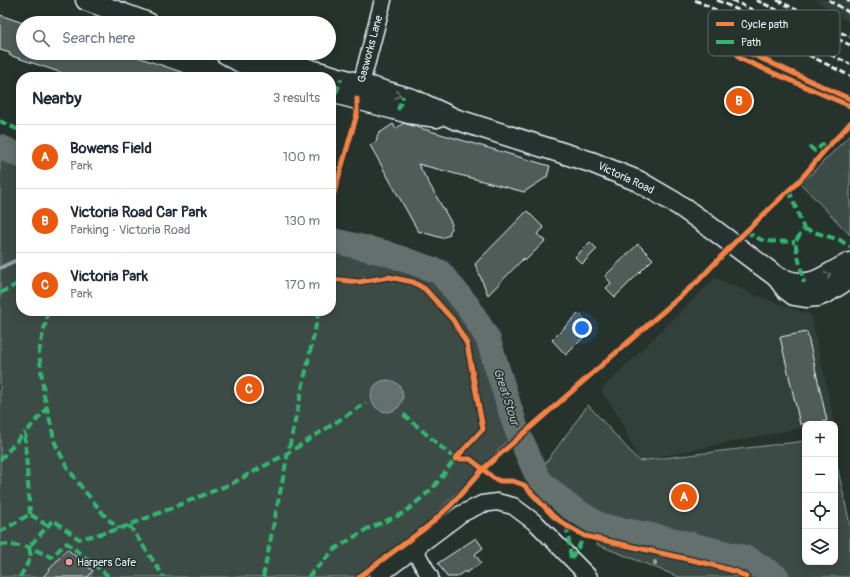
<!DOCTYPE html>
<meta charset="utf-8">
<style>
body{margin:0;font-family:Pangolin,sans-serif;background:#f6f6f7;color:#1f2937}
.controls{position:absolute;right:12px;bottom:12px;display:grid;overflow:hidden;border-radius:8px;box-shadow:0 2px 10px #0003}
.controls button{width:36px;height:36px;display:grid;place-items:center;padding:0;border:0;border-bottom:1px solid #e0e1e3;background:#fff;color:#1f2937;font:20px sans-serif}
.you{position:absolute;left:582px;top:328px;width:14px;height:14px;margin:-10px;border:3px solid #fff;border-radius:50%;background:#1a73e8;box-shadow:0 0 0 6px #1a73e833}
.badge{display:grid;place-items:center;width:26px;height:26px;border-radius:50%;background:#ea580c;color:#fff;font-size:13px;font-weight:700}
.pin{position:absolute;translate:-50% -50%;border:2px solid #fff;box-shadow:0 1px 4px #0006}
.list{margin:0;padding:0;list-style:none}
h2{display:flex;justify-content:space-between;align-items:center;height:52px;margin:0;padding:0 16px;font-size:17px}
h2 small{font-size:13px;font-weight:400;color:#747a83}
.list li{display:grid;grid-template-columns:26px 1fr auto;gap:12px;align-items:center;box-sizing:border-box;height:64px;padding:0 16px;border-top:1px solid #e0e1e3}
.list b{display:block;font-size:15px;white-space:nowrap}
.list p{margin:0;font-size:13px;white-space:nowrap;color:#747a83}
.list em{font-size:13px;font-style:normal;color:#747a83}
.icon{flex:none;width:22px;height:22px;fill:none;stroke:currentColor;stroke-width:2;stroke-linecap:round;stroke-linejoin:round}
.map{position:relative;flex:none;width:850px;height:577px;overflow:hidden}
.search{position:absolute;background:#fff;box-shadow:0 2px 10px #0003;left:16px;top:16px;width:320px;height:44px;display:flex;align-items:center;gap:10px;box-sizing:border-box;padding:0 14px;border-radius:22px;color:#747a83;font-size:15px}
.panel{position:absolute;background:#fff;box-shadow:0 2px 10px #0003;left:16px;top:72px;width:320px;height:244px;border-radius:16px}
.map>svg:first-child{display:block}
.built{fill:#333f3a}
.green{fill:#3e4b47;stroke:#939ea0}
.water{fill:#636f6d;stroke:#98a3a5}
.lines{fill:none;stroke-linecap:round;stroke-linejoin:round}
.stream{stroke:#98a3a5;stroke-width:4}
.river{stroke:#636f6d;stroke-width:25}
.building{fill:#505c59;stroke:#e8f1f8}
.minor-casing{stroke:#e8f1f8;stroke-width:19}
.tertiary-casing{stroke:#e8f1f8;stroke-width:23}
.minor{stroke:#26332d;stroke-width:16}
.tertiary{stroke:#26332d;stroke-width:20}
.rail{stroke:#e8f1f8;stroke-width:3;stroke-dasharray:6 3;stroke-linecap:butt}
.quiet{stroke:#33b770;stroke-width:4;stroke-dasharray:8 4;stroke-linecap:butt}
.cycleway-casing{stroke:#26332d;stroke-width:8}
.cycleway{stroke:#f48246;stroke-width:5}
.oneway{stroke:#6a7674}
.poi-dot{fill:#ff9aa2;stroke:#26332d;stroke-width:1.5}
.labels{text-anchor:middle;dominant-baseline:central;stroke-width:3;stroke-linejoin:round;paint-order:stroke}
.street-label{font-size:11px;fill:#e8f1f8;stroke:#26332d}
.poi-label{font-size:11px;fill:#e8f1f8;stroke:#26332d;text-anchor:start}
.water-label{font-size:12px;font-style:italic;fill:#b3bdc0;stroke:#26332d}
.key{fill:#26332d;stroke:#606c6a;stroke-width:1}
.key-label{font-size:11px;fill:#e8f1f8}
</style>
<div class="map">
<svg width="850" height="577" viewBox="0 0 850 577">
<rect width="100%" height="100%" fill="#26332d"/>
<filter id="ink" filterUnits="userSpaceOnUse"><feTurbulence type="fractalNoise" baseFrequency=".025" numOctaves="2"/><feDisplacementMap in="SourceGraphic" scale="8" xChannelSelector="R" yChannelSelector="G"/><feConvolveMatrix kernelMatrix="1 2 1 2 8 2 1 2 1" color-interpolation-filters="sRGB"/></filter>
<g filter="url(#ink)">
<path class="built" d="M 815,0 L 850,0 L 850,23 L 845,19 Z
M 715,278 L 752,294 L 811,315 L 834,422 L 805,424 L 805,427 L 639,461 L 620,418 L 601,390 Z"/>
<path class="green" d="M 850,135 L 850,235 L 801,184 Z
M 0,155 L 21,164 L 21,311 L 331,311 L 331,247 L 415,269 L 434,277 L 445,286 L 462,310 L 482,342 L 513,435 L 426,524 L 359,577 L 0,577 Z
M 588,405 L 639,461 L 805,441 L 805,562 L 835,562 L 835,456 L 850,525 L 850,577 L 679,577 L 598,545 L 542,468 Z"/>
<path class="water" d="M371 396a16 16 0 1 1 32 0a16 16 0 1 1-32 0Z"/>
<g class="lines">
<path class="stream" d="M 0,268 L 21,258
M 659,544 L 660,537
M 655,564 L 655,562"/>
<path class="river" d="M 0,147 L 21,156
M 331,240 L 386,253 L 440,272 L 468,306 L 488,339 L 516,428 L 539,480 L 567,505 L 601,526 L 660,537 L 749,559 L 777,577"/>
</g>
<path class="building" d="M 0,15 L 23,23 L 23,53 L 126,53 L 190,75 L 190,77 L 74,77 L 9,55 L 10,53 L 0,50 Z
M 403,123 L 550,166 L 547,177 L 524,192 L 418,164 L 452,224 L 449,235 L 442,238 L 418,231 L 370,145 L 376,142 L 378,134 L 393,124 L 396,129 Z
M 527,211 L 544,228 L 537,234 L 545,241 L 526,260 L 524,258 L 488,295 L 475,264 Z
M 590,242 L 597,249 L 582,264 L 575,257 Z
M 638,244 L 653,259 L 615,297 L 606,288 L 611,283 L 605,276 Z
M 579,313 L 593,328 L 566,355 L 552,340 Z
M 807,332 L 827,421 L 815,424 L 800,424 L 780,337 Z
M 476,538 L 483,548 L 475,554 L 481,563 L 466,573 L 465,571 L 456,577 L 447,577 L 438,563 Z
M 67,549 L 93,571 L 88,577 L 43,577 Z"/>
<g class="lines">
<defs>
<path id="minor" d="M 358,96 L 383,0
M 414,549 L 430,577
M 377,577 L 461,514 L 482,504 L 497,502 L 513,506 L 537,524 L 589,577"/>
<path id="tertiary" d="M 86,0 L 148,23
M 225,53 L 251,68 L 282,77
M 246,53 L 256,54 L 412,99 L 455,119 L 591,162 L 638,181 L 679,205 L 706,224 L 777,277 L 786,289 L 794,295 L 806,297 L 818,296 L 826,293 L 850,278
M 331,92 L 409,113 L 437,117
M 782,279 C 815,291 822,275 850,263"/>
</defs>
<use href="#minor" class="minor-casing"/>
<use href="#tertiary" class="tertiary-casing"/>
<use href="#minor" class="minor"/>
<use href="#tertiary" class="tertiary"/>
<path class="rail" d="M 695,0 L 781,41 L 850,76
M 717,0 L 850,64
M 732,0 L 824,45
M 756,0 L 850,45
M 777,0 L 850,37
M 829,0 L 850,13
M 847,0 L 850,2"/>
<path class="quiet" d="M 336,93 L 341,79
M 398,110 L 403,96
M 0,121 L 21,131
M 809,146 L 815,151 L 825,143 L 827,145
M 789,190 L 804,229 L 795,242 L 804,283
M 804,229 L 840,240 L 850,247
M 746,232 L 764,241 L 795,242
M 0,293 L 21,282
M 48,311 L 39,352 L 44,395 L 55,443 L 67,467 L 83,489 L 106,517 L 119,529
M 0,460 L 25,432
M 30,514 L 25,438 L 27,431 L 47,408
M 129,525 L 164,577
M 567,526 L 571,559
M 0,532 L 30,514 L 48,526
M 0,544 L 29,547 L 51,557 L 67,543 L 107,575 L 105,577
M 571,559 L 585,536
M 20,577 L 31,557 L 29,547 L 53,520 L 79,539 L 119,529 L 231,484 L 288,453 L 366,403
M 263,577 L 288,453 L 319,311
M 308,577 L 335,549 L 367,529 L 404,513 L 433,488 L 455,459 L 402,413"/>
<defs>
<path id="cycleway" d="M 850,99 L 745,51 L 741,51 L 738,53 L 738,56 L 741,59 L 850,106
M 331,203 L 357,114 L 357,99
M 331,279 L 359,282 L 389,277 L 413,282 L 425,289 L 453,320 L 467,344 L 483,429 L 455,459
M 455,459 L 470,459 L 483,469 L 493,478 L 500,481 L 513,481 L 524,485 L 553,516 L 567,526 L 585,536 L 705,563 L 737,572 L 746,577
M 359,577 L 428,526 L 451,505 L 483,469 L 698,281 L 733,244 L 789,190 C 805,178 815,160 829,146 C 836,138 843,132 850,123"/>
</defs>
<use href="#cycleway" class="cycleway-casing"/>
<use href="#cycleway" class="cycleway"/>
</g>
<defs><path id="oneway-chevron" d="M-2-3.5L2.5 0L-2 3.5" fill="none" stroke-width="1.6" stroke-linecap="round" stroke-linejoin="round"/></defs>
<g class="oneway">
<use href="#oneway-chevron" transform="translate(398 95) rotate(15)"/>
<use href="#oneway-chevron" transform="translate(828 275) rotate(-31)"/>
</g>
</g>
<circle class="poi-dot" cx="69" cy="562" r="4"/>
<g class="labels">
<g class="street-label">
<text transform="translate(370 49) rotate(-75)">Gasworks Lane</text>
<text transform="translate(626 178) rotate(25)">Victoria Road</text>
</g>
<g class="poi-label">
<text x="77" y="562">Harpers Cafe</text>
</g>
<g class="water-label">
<text transform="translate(506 397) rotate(72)">Great Stour</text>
</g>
</g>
<rect x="708" y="10" width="132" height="46" rx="6" class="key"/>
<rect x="716" y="22" width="18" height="4" fill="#f48246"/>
<rect x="716" y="40" width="18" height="4" fill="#33b770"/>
<g class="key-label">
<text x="741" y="28">Cycle path</text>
<text x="741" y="46">Path</text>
</g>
</svg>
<div class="controls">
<button>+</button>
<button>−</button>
<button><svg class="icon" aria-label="locate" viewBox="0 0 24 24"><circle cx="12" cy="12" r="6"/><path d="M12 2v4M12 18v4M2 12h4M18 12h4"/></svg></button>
<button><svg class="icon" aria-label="layers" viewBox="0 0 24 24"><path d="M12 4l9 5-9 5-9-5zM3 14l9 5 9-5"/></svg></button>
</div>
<div class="you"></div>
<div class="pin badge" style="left:684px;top:497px">A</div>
<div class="pin badge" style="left:739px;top:101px">B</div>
<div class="pin badge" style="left:249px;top:389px">C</div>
<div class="search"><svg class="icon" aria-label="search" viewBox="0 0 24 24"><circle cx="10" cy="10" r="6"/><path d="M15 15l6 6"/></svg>Search here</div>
<section class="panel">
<h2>Nearby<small>3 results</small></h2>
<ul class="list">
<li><span class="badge">A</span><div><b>Bowens Field</b><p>Park</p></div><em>100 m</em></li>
<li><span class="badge">B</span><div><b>Victoria Road Car Park</b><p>Parking · Victoria Road</p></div><em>130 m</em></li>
<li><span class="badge">C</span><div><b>Victoria Park</b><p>Park</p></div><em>170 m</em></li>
</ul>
</section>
</div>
